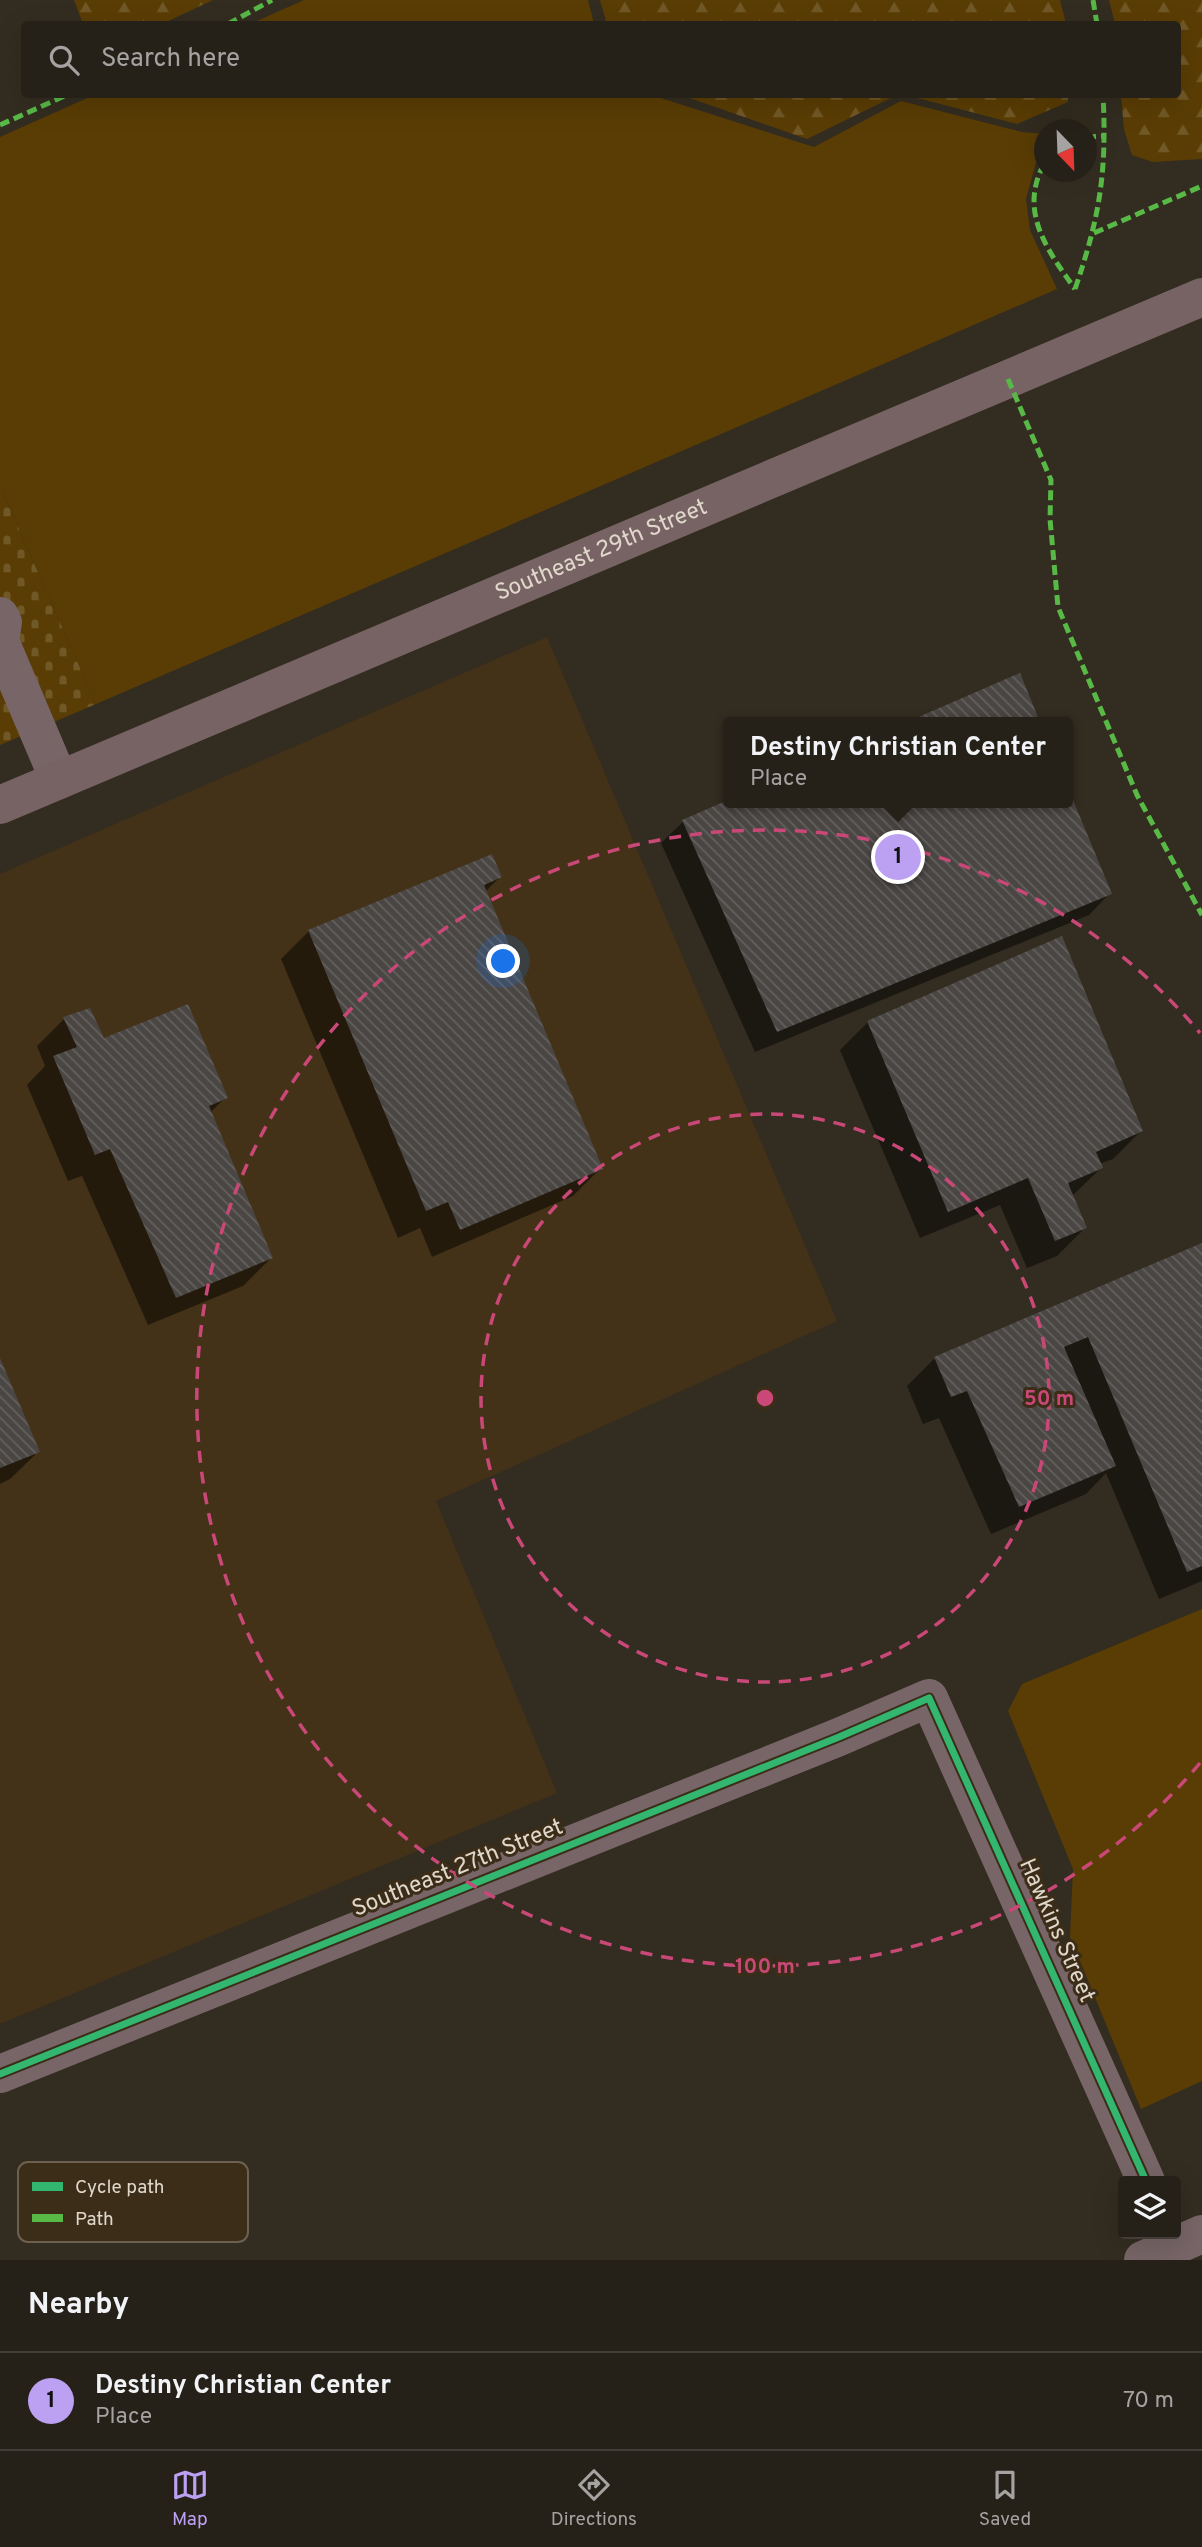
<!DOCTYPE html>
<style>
body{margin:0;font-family:Overpass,sans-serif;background:#322e25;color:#f1f3f6}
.controls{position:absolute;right:21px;bottom:21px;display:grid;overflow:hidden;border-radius:7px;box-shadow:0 7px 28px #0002}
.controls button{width:63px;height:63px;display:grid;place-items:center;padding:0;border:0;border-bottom:2px solid #423e37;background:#262118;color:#f1f3f6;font:35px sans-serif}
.compass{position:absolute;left:1034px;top:119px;width:63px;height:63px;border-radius:50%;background:#262118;box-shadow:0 7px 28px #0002;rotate:157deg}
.you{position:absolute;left:504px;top:962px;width:24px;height:24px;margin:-18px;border:5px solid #fff;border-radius:50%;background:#1a73e8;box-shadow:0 0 0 10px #1a73e833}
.badge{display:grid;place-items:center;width:46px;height:46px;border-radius:50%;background:#bca0f2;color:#111;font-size:23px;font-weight:700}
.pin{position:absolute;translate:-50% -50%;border:4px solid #fff;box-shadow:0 2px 7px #0006}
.popup{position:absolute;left:723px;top:717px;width:350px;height:91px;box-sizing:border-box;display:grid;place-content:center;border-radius:7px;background:#262118;filter:drop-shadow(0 2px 5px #0005);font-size:23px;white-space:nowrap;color:#a4a3a2}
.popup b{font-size:26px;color:#f1f3f6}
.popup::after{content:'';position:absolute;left:50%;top:100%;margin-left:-14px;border:14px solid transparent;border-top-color:#262118}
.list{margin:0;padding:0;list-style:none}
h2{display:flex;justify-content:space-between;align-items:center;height:91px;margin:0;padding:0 28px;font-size:30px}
h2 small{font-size:23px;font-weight:400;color:#a4a3a2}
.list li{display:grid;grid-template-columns:46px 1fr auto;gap:21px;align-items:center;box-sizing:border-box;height:98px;padding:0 28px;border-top:2px solid #423e37}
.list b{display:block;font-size:26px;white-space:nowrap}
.list p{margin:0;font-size:23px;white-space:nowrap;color:#a4a3a2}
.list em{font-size:23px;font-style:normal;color:#a4a3a2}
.icon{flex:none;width:38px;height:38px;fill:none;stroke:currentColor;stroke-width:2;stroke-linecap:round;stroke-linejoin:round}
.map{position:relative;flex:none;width:1202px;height:2260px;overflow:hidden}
.search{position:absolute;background:#262118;box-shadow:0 7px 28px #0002;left:21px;right:21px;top:21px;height:77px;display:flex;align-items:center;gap:18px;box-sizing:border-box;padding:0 24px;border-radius:7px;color:#a4a3a2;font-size:26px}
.sheet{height:189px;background:#262118}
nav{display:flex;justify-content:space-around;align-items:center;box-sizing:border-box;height:98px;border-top:2px solid #423e37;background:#262118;font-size:19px;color:#a4a3a2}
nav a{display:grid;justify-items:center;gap:4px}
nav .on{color:#bca0f2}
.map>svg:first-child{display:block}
.built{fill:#433218}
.grass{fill:#5a3d04}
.forest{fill:url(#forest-firs)}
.cemetery{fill:url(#cemetery-stones)}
.shadow{fill:#0007}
.building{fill:url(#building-back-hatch)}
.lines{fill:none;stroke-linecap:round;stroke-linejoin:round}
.minor{stroke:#776567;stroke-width:38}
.major{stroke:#786364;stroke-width:38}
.quiet{stroke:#58b947;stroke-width:5;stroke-dasharray:10 5;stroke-linecap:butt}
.cycleway-casing{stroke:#3b2d18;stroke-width:11}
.cycleway{stroke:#33b770;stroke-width:7}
.ring{fill:none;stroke:#ca4877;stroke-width:3.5;stroke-dasharray:12 9}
.labels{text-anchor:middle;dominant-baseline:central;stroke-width:6;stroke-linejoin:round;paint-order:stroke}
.street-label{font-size:23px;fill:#e1d8cc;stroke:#3b2d18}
.key{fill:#3b2d18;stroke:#6d604e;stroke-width:2}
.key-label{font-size:19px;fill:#e1d8cc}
.centre{fill:#ca4877;stroke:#3b2d18;stroke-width:3.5}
.ring-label{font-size:21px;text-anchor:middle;font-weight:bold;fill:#ca4877;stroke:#3b2d18;stroke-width:6;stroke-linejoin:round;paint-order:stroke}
</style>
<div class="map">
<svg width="1202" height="2260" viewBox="0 0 1202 2260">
<defs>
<pattern id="forest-firs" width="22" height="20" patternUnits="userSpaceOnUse" patternTransform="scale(1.75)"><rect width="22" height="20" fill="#5a3d04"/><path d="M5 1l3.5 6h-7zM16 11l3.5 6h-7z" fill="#715827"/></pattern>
<pattern id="cemetery-stones" width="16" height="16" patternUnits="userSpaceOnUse" patternTransform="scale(1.75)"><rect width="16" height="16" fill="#5a3d04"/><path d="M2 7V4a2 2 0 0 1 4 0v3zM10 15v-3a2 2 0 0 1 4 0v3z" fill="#715827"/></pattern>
<pattern id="building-back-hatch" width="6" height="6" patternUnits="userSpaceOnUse" patternTransform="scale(1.75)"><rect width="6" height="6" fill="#4a4644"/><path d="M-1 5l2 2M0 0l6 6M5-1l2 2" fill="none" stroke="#64605e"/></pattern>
</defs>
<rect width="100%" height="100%" fill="#332c20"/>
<path class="built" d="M 547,637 L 837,1321 L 436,1501 L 557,1793 L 0,2024 L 0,874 Z"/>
<path class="grass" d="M 304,0 L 588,0 L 594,24 L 250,24 Z
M 648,94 L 814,147 L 901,101 L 1022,132 L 1044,134 L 1026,199 L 1030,230 L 1057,289 L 96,704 L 0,486 L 0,137 L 94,95 Z
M 1202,1609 L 1202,2081 L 1141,2109 L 1070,1937 L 1073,1869 L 1008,1711 L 1022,1684 Z"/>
<path class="forest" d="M 74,0 L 213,0 L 162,24 L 83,24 Z
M 600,0 L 1060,0 L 1066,24 L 607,24 Z
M 1109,0 L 1202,0 L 1202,159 L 1153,162 L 1132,155 L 1124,129 L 1121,95 L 1178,94 L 1178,24 L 1115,24 Z
M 1068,94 L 1068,102 L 1017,124 L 906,95 Z
M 681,95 L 897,95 L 807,139 Z"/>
<path class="cemetery" d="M 0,486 L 96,704 L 0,745 Z"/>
<path class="shadow" d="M 1019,676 L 1038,722 L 912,722 Z
M 1068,792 L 1110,893 L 1089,915 L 755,1052 L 661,843 L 683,822 L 728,802 L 1068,803 Z
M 500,877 L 485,892 L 601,1168 L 573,1196 L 432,1257 L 420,1228 L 398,1238 L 281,959 L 309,931 Z
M 64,1019 L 103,1041 L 226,1097 L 210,1113 L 271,1258 L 243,1286 L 148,1325 L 82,1176 L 68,1181 L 27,1085 L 45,1066 L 37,1046 Z
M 868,1022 L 1141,1131 L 1113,1159 L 1099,1164 L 1101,1168 L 1072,1196 L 1085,1228 L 1057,1256 L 1027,1268 L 1000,1205 L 920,1238 L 840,1050 Z
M 1202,1245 L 1202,1581 L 1159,1599 L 1106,1473 L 1086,1494 L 991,1534 L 939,1418 L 923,1424 L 907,1386 L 935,1358 Z
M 0,1363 L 38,1452 L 10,1479 L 0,1484 Z"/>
<path class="building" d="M 1020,673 L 1040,722 L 907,722 Z
M 1068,788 L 1112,894 L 777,1032 L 682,820 L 728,800 L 728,803 L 1068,803 Z
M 492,854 L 502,877 L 484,885 L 603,1169 L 460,1230 L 448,1202 L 426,1211 L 308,930 Z
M 1062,936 L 1143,1131 L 1096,1152 L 1103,1168 L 1068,1183 L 1087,1228 L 1055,1241 L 1028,1178 L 948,1212 L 867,1021 Z
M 188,1004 L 228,1098 L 209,1106 L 273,1258 L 176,1298 L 110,1149 L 95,1155 L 53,1056 L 77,1047 L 63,1017 L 90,1008 L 104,1038 Z
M 1202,1243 L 1202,1566 L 1187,1572 L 1088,1337 L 1064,1347 L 1116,1466 L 1019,1507 L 967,1391 L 951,1397 L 934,1357 Z
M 0,1358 L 40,1452 L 0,1468 Z"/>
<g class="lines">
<path class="minor" d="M 0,616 L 3,622 L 0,641 L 59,780
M 0,2074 L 839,1737 L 929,1698 L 1146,2181
M 1143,2260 L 1202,2234"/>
<path class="major" id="s1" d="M 0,805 L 1202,297"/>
<path class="quiet" d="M 1093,0 L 1097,24
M 228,24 L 272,0
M 0,125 L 69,94
M 1086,137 L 1105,136
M 1044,164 C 1018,212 1048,251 1075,289
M 1094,233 L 1202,186
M 1075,289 C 1100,216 1107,172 1103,94
M 1008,379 L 1051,480 L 1050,519 L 1058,607 L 1137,795 L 1202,915"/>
<defs>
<path id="cycleway" d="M 0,2074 L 839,1737 L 929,1698 L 1146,2181"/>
</defs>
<use href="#cycleway" class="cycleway-casing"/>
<use href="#cycleway" class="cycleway"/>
</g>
<g class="ring">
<circle cx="765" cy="1398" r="284"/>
<path d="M1200 1763A568 568 0 1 1 1200 1033"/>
</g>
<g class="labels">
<g class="street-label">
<text stroke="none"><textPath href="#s1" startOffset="653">Southeast 29th Street</textPath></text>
<text transform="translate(458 1869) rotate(-22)">Southeast 27th Street</text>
<text transform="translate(1056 1931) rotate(66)">Hawkins Street</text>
</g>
</g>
<rect x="18" y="2162" width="230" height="80" rx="10" class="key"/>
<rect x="32" y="2182" width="31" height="9" fill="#33b770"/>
<rect x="32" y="2214" width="31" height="8" fill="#58b947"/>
<g class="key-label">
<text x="75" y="2193">Cycle path</text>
<text x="75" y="2225">Path</text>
</g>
<circle cx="765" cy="1398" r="10" class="centre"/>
<g class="ring-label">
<text x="1049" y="1405">50 m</text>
<text x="765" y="1973">100 m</text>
</g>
</svg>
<div class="controls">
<button><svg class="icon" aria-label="layers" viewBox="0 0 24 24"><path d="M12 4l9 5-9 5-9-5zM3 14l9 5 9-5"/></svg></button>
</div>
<svg class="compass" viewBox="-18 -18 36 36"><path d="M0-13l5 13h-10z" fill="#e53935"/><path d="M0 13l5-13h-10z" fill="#a4a3a2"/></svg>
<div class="you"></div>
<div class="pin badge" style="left:898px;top:857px">1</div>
<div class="popup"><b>Destiny Christian Center</b>Place</div>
<div class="search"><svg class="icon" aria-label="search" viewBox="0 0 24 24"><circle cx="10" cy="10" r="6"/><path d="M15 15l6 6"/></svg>Search here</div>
</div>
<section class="sheet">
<h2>Nearby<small></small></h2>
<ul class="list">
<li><span class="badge">1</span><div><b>Destiny Christian Center</b><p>Place</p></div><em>70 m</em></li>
</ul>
</section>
<nav>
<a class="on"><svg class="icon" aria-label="map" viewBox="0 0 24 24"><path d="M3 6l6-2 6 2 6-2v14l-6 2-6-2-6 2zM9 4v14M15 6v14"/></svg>Map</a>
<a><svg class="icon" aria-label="directions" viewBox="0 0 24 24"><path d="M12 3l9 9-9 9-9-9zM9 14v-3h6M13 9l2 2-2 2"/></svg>Directions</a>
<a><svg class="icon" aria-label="saved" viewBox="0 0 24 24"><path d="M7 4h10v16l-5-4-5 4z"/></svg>Saved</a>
</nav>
